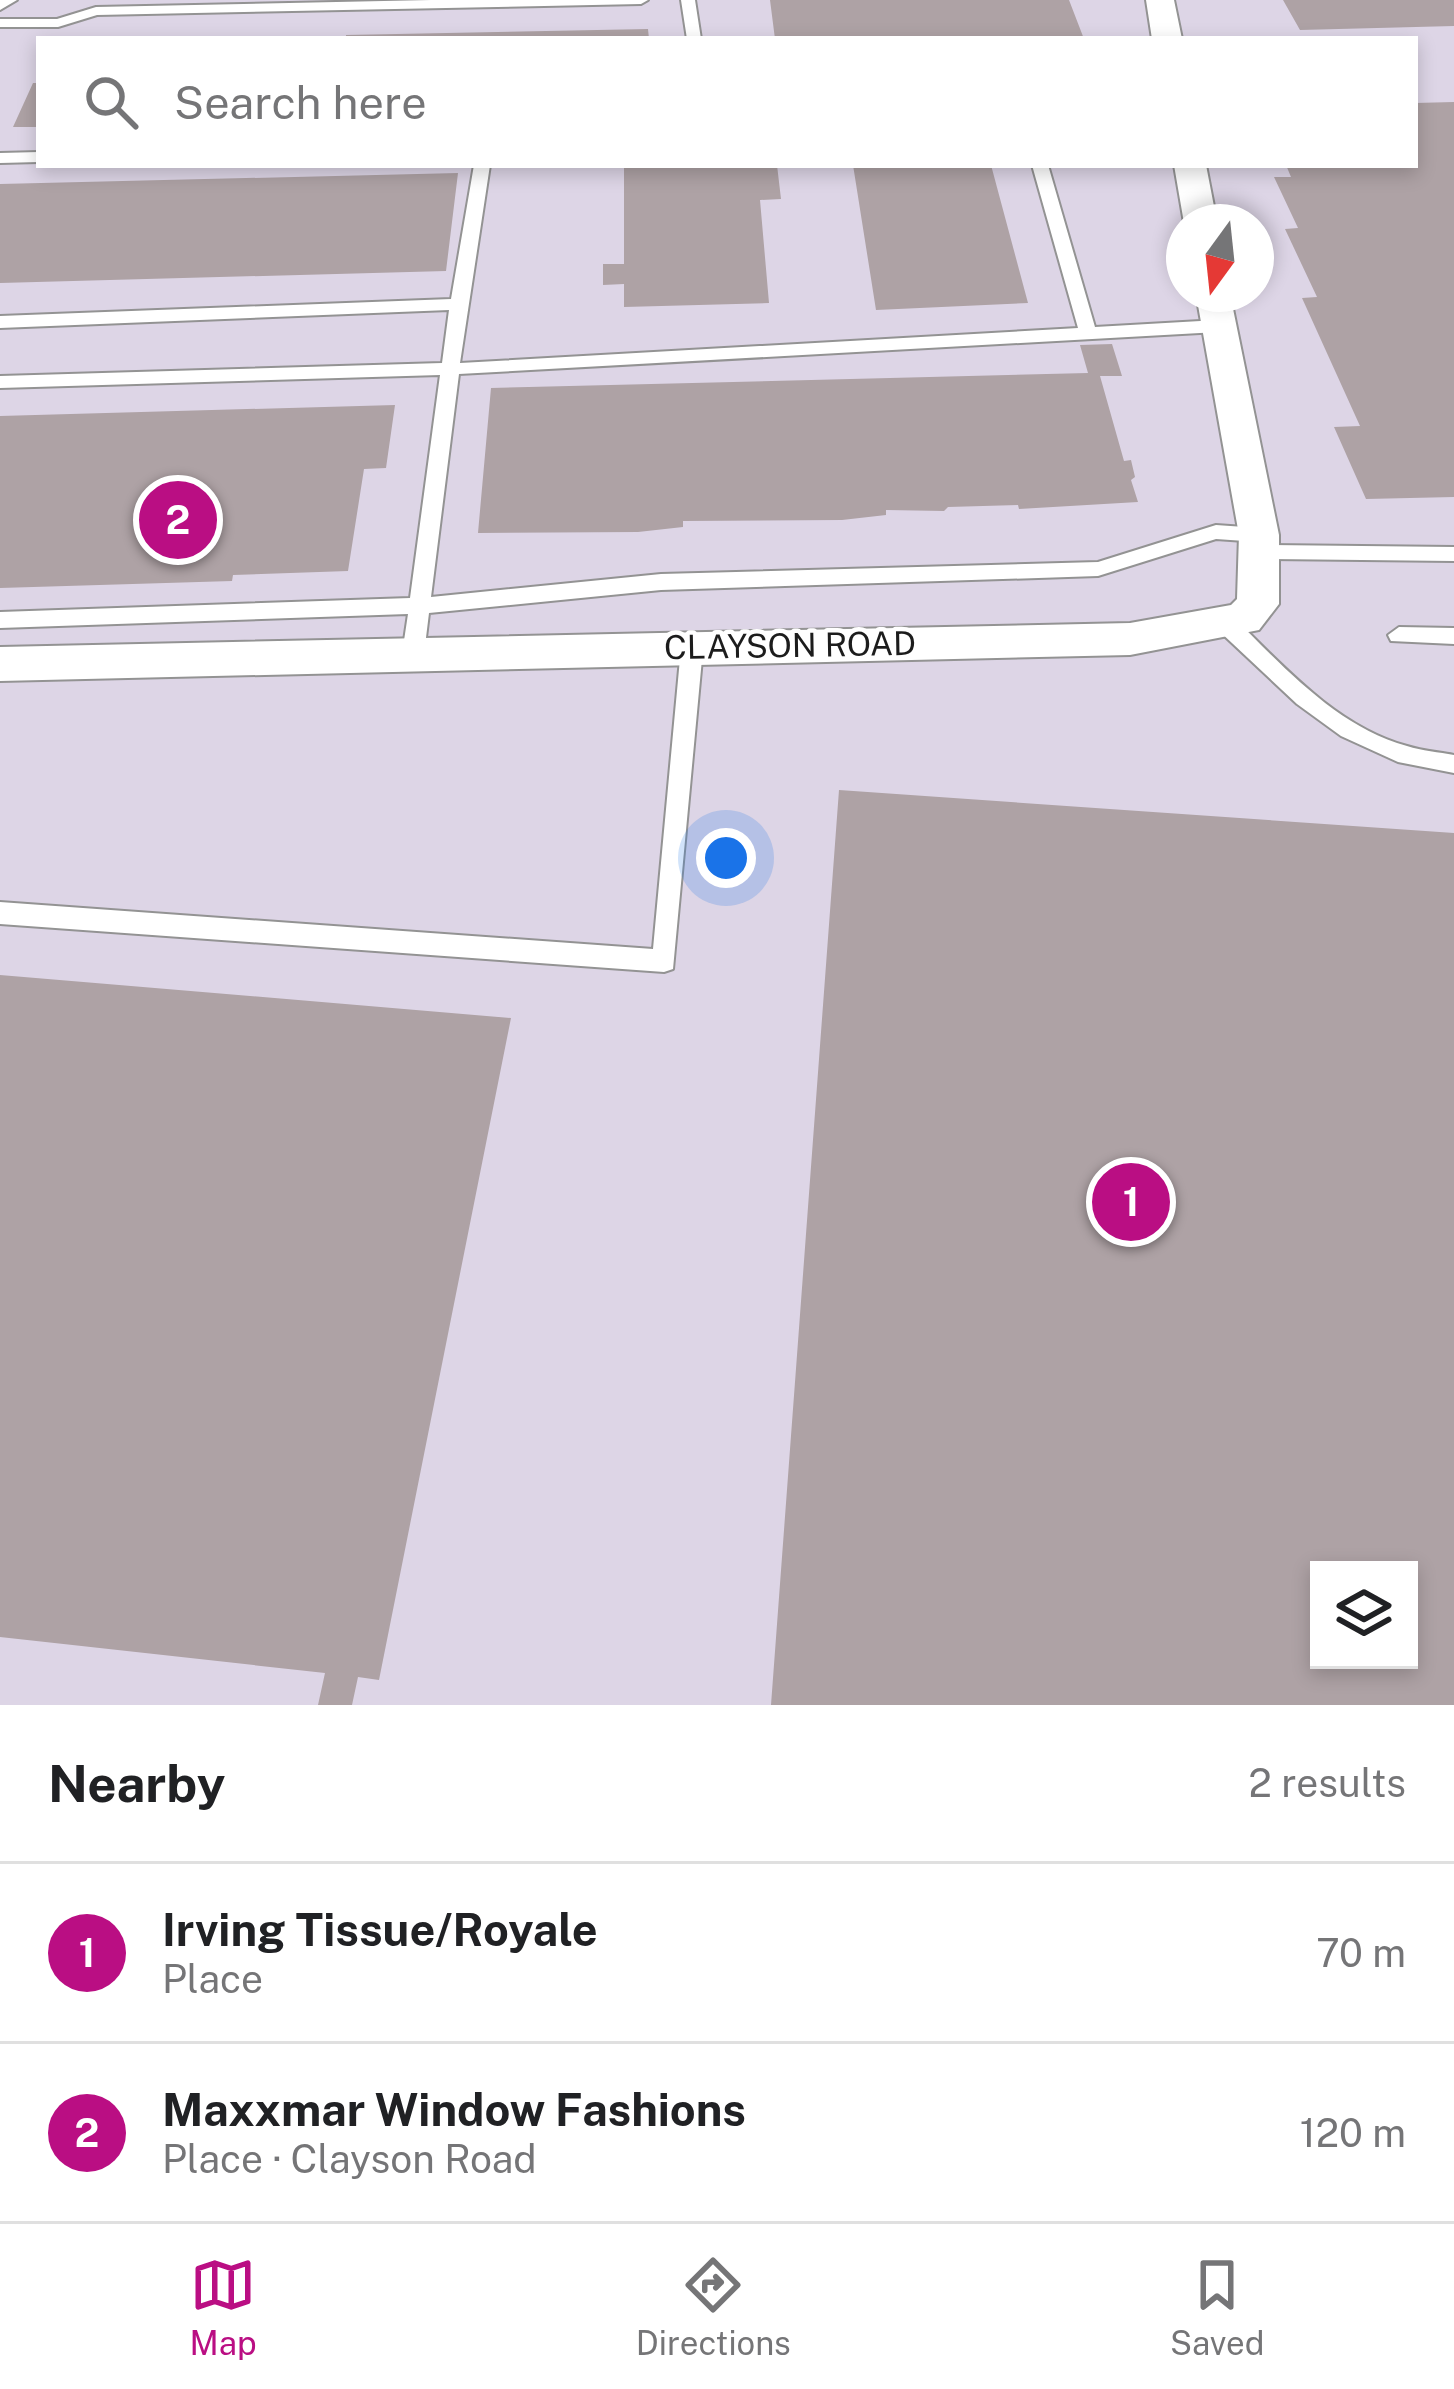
<!DOCTYPE html>
<meta charset="utf-8">
<style>
body{margin:0;font-family:"Public Sans",sans-serif;background:#f2f2f2;color:#202124}
.controls{position:absolute;right:36px;bottom:36px;display:grid;overflow:hidden;border-radius:0px;box-shadow:0 6px 18px #0003}
.controls button{width:108px;height:108px;display:grid;place-items:center;padding:0;border:0;border-bottom:3px solid #e0e0e0;background:#fff;color:#202124;font:60px sans-serif}
.compass{position:absolute;left:1166px;top:204px;width:108px;height:108px;border-radius:50%;background:#fff;box-shadow:0 6px 18px #0003;rotate:195deg}
.you{position:absolute;left:726px;top:858px;width:42px;height:42px;margin:-30px;border:9px solid #fff;border-radius:50%;background:#1a73e8;box-shadow:0 0 0 18px #1a73e833}
.badge{display:grid;place-items:center;width:78px;height:78px;border-radius:50%;background:#ba0e83;color:#fff;font-size:39px;font-weight:700}
.pin{position:absolute;translate:-50% -50%;border:6px solid #fff;box-shadow:0 3px 12px #0006}
.list{margin:0;padding:0;list-style:none}
h2{display:flex;justify-content:space-between;align-items:center;height:156px;margin:0;padding:0 48px;font-size:51px}
h2 small{font-size:39px;font-weight:400;color:#757577}
.list li{display:grid;grid-template-columns:78px 1fr auto;gap:36px;align-items:center;box-sizing:border-box;height:180px;padding:0 48px;border-top:3px solid #e0e0e0}
.list b{display:block;font-size:45px;white-space:nowrap}
.list p{margin:0;font-size:39px;white-space:nowrap;color:#757577}
.list em{font-size:39px;font-style:normal;color:#757577}
.icon{flex:none;width:66px;height:66px;fill:none;stroke:currentColor;stroke-width:2;stroke-linecap:round;stroke-linejoin:round}
.map{position:relative;flex:none;width:1454px;height:1705px;overflow:hidden}
.search{position:absolute;background:#fff;box-shadow:0 6px 18px #0003;left:36px;right:36px;top:36px;height:132px;display:flex;align-items:center;gap:30px;box-sizing:border-box;padding:0 42px;border-radius:0px;color:#757577;font-size:45px}
.sheet{height:516px;background:#fff}
nav{display:flex;justify-content:space-around;align-items:center;box-sizing:border-box;height:168px;border-top:3px solid #e0e0e0;background:#fff;font-size:33px;color:#757577}
nav a{display:grid;justify-items:center;gap:6px}
nav .on{color:#ba0e83}
.map>svg:first-child{display:block}
.industrial{fill:#ddd5e6;fill-rule:evenodd}
.building{fill:#aea2a5;fill-rule:evenodd}
.lines{fill:none;stroke-linecap:round;stroke-linejoin:round}
.service-casing{stroke:#939393;stroke-width:4}
.minor-casing{stroke:#939393;stroke-width:4}
.service{fill:#fff;fill-rule:evenodd}
.minor{fill:#fff;fill-rule:evenodd}
.labels{text-anchor:middle;dominant-baseline:central;stroke-width:9;stroke-linejoin:round;paint-order:stroke}
.street-label{font-size:33px;fill:#1c1c1c;stroke:#fff}
</style>
<div class="map">
<svg width="1454" height="1705" viewBox="0 0 1454 1705">
<rect width="100%" height="100%" fill="#ede3e3"/>
<path class="industrial" d="M 0,0 L 1454,0 L 1454,1705 L 0,1705 ZM 39,39 L 1415,39 L 1415,165 L 39,165 ZM 1184,222 L 1256,222 L 1256,294 L 1184,294 ZM 1319,1570 L 1409,1570 L 1409,1660 L 1319,1660 Z"/>
<path class="building" d="M 770,0 L 1069,0 L 1084,39 L 775,39 Z
M 1283,0 L 1454,0 L 1454,26 L 1300,30 Z
M 648,29 L 649,39 L 346,39 L 346,35 Z
M 33,83 L 39,83 L 39,127 L 13,127 Z
M 1454,102 L 1454,497 L 1366,499 L 1334,427 L 1360,426 L 1302,298 L 1317,297 L 1285,229 L 1298,228 L 1274,177 L 1291,177 L 1286,165 L 1415,165 L 1415,103 Z
M 624,165 L 777,165 L 781,199 L 760,200 L 769,303 L 624,307 L 624,284 L 603,285 L 603,264 L 624,264 Z
M 853,165 L 991,165 L 1028,303 L 876,310 Z
M 458,173 L 446,271 L 0,283 L 0,184 Z
M 1112,344 L 1122,376 L 1100,376 L 1124,461 L 1131,460 L 1135,477 L 1131,480 L 1138,502 L 1019,509 L 1018,505 L 948,507 L 944,511 L 886,510 L 886,515 L 842,520 L 683,521 L 683,527 L 638,532 L 478,533 L 491,388 L 1088,373 L 1080,345 Z
M 395,405 L 386,468 L 364,469 L 348,571 L 233,575 L 232,581 L 0,588 L 0,416 Z
M 839,790 L 1454,833 L 1454,1705 L 771,1705 ZM 1319,1570 L 1409,1570 L 1409,1660 L 1319,1660 Z
M 0,975 L 511,1018 L 379,1680 L 358,1677 L 352,1705 L 318,1705 L 325,1673 L 0,1637 Z"/>
<g class="lines">
<defs>
<path id="service" d="M 0,0 L 17,0 L 0,10 Z
M 431,0 L 648,0 L 641,4 L 97,15 L 58,27 L 0,27 L 0,19 L 57,19 L 96,7 Z
M 681,0 L 695,0 L 701,39 L 687,39 Z
M 39,152 L 39,162 L 0,163 L 0,153 Z
M 474,165 L 490,165 L 460,363 L 1078,328 L 1032,165 L 1048,165 L 1095,327 L 1218,320 L 1227,326 L 1218,332 L 459,374 L 431,597 L 661,574 L 1098,562 L 1216,525 L 1259,528 L 1269,535 L 1259,542 L 1216,539 L 1098,576 L 661,590 L 429,613 L 424,654 L 413,662 L 402,654 L 408,614 L 0,628 L 0,612 L 410,598 L 440,375 L 0,388 L 0,376 L 442,363 L 449,310 L 0,328 L 0,316 L 451,299 Z
M 1259,545 L 1454,547 L 1454,561 L 1259,559 L 1249,552 Z
M 1225,615 L 1233,617 C 1283,666 1337,727 1407,746 C 1422,751 1439,752 1454,755 L 1454,773 L 1398,762 L 1341,736 L 1297,704 L 1217,629 L 1214,623 L 1217,617 Z
M 1399,627 L 1454,628 L 1454,644 L 1391,641 L 1388,635 Z
M 692,640 L 703,648 L 673,969 L 664,972 L 0,924 L 0,902 L 653,949 L 681,648 Z"/>
<path id="minor" d="M 1146,0 L 1174,0 L 1182,39 L 1152,39 Z
M 1174,165 L 1206,165 L 1217,222 L 1184,223 Z
M 1196,294 L 1230,294 L 1279,535 L 1279,604 L 1259,630 L 1130,655 L 0,681 L 0,647 L 1130,623 L 1231,605 L 1237,599 L 1239,535 Z"/>
</defs>
<use href="#service" class="service-casing"/>
<use href="#minor" class="minor-casing"/>
<use href="#service" class="service"/>
<use href="#minor" class="minor"/>
</g>
<g class="labels">
<g class="street-label">
<text transform="translate(790 645) rotate(-1)">CLAYSON ROAD</text>
</g>
</g>
</svg>
<div class="controls">
<button><svg class="icon" aria-label="layers" viewBox="0 0 24 24"><path d="M12 4l9 5-9 5-9-5zM3 14l9 5 9-5"/></svg></button>
</div>
<svg class="compass" viewBox="-18 -18 36 36"><path d="M0-13l5 13h-10z" fill="#e53935"/><path d="M0 13l5-13h-10z" fill="#757577"/></svg>
<div class="you"></div>
<div class="pin badge" style="left:1131px;top:1202px">1</div>
<div class="pin badge" style="left:178px;top:520px">2</div>
<div class="search"><svg class="icon" aria-label="search" viewBox="0 0 24 24"><circle cx="10" cy="10" r="6"/><path d="M15 15l6 6"/></svg>Search here</div>
</div>
<section class="sheet">
<h2>Nearby<small>2 results</small></h2>
<ul class="list">
<li><span class="badge">1</span><div><b>Irving Tissue/Royale</b><p>Place</p></div><em>70 m</em></li>
<li><span class="badge">2</span><div><b>Maxxmar Window Fashions</b><p>Place · Clayson Road</p></div><em>120 m</em></li>
</ul>
</section>
<nav>
<a class="on"><svg class="icon" aria-label="map" viewBox="0 0 24 24"><path d="M3 6l6-2 6 2 6-2v14l-6 2-6-2-6 2zM9 4v14M15 6v14"/></svg>Map</a>
<a><svg class="icon" aria-label="directions" viewBox="0 0 24 24"><path d="M12 3l9 9-9 9-9-9zM9 14v-3h6M13 9l2 2-2 2"/></svg>Directions</a>
<a><svg class="icon" aria-label="saved" viewBox="0 0 24 24"><path d="M7 4h10v16l-5-4-5 4z"/></svg>Saved</a>
</nav>
